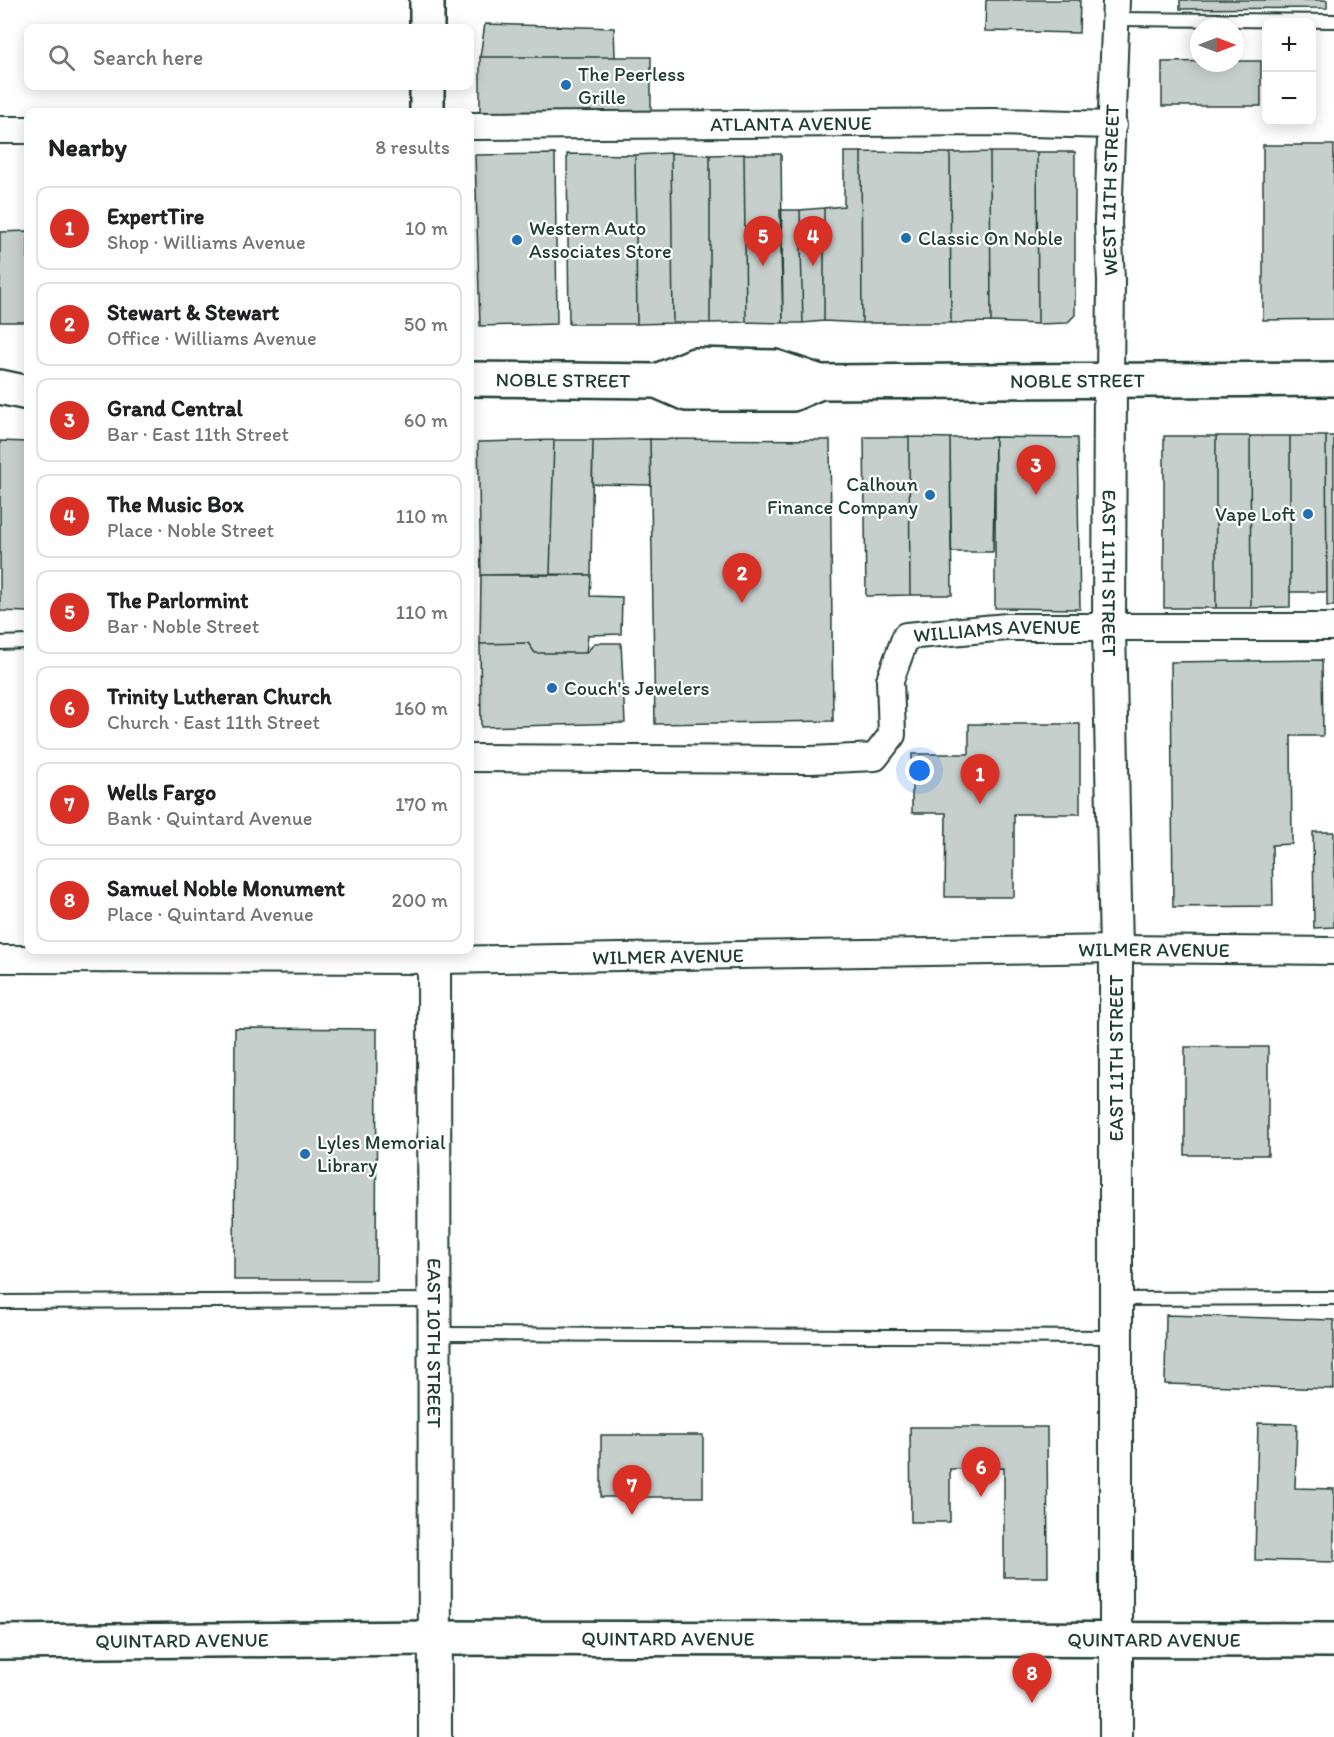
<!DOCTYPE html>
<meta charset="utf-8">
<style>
body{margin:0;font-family:Itim,sans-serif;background:#f2f2f2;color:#202124}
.controls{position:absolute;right:18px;top:18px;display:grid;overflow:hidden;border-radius:12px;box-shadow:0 3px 15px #0003}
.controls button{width:54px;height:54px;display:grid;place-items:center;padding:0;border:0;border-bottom:2px solid #e0e0e0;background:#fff;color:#202124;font:30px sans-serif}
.compass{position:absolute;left:1190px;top:18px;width:54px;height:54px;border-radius:50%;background:#fff;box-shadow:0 3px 15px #0003;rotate:90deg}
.you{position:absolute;left:920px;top:771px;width:21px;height:21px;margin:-15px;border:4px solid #fff;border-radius:50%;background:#1a73e8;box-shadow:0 0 0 9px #1a73e833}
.badge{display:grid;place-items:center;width:39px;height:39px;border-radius:50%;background:#d93025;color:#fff;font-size:20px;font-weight:700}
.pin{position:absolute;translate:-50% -50px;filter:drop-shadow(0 2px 3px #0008)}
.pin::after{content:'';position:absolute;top:32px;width:21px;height:18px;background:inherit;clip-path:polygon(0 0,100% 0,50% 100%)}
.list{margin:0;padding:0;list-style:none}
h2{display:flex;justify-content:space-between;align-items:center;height:78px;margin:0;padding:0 24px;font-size:26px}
h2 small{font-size:20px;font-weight:400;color:#757577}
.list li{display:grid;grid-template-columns:39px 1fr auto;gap:18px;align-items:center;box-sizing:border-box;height:84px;margin:0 12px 12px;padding:0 12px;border:2px solid #e0e0e0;border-radius:12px}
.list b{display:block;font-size:22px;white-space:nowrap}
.list p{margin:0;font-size:20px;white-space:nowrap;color:#757577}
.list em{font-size:20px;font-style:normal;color:#757577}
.icon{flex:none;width:33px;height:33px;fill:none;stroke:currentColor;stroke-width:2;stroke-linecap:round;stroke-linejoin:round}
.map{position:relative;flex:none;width:1334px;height:1737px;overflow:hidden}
.search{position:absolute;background:#fff;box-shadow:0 3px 15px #0003;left:24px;top:24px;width:450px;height:66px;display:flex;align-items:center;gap:15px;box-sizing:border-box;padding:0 21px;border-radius:12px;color:#757577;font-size:22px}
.panel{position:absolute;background:#fff;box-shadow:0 3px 15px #0003;left:24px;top:108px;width:450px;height:846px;border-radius:12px}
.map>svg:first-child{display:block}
.building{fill:#c7cfcc;stroke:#1f3d34;stroke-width:1.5}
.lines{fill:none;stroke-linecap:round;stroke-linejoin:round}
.service-casing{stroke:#1f3d34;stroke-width:16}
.minor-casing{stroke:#1f3d34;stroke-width:30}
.tertiary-casing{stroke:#1f3d34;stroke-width:36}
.secondary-casing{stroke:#1f3d34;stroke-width:38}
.trunk-casing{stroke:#1f3d34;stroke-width:38}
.service{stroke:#fff;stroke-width:12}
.minor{stroke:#fff;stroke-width:26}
.tertiary{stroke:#fff;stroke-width:32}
.secondary{stroke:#fff;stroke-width:33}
.trunk{stroke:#fff;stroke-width:33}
.poi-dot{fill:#1f6fb2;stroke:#fff;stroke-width:2}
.labels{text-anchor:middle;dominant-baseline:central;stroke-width:4.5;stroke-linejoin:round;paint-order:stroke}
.poi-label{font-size:20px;fill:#1f3d34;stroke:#fff;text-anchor:start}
.street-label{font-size:20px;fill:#1f3d34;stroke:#fff}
</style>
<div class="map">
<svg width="1334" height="1737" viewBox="0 0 1334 1737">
<rect width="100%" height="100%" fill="#fff"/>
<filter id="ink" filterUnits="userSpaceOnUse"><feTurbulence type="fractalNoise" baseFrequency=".0167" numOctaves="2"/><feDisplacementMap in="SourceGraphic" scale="12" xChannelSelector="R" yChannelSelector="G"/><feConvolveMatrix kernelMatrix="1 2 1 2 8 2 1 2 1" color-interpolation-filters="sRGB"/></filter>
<g filter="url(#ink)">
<path class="building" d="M 986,0 L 1080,0 L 1079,33 L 985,31 Z
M 1180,0 L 1327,0 L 1327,8 L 1180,9 Z
M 485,24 L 614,28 L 615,57 L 480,57 Z
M 480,57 L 651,57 L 651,112 L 480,113 Z
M 1235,61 L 1261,61 L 1261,106 L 1162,106 L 1162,62 Z
M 1263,145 L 1334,145 L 1334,319 L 1263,320 Z
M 844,152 L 861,152 L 862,323 L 824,321 L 824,208 L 844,206 Z
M 861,152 L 950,153 L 951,323 L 862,323 Z
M 990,152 L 991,322 L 951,323 L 950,153 Z
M 990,152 L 1037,152 L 1038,324 L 991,322 Z
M 1037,152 L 1075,152 L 1075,315 L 1067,323 L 1038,324 Z
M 671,153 L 673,323 L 637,324 L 635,155 Z
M 671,153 L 710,155 L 710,323 L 673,323 Z
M 555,154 L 557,324 L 480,326 L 475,155 Z
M 567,154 L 635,155 L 637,324 L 569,324 Z
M 744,154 L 781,154 L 783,323 L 746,322 Z
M 744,154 L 746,322 L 710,323 L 710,155 Z
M 824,208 L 824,321 L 803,323 L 800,210 Z
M 780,210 L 800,210 L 803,323 L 783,323 Z
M 28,231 L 28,322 L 0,322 L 0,232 Z
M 1164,436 L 1216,436 L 1216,608 L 1164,608 Z
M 1216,436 L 1250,436 L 1251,608 L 1216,608 Z
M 1250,436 L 1290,436 L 1290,607 L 1251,608 Z
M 1290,436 L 1326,436 L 1327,592 L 1290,592 Z
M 1326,436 L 1334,436 L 1334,606 L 1327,606 Z
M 864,437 L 909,437 L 910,595 L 866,596 Z
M 909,437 L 950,438 L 952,595 L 910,595 Z
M 995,437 L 993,552 L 951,552 L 950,438 Z
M 995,437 L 1077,438 L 1080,609 L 995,608 Z
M 650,439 L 830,440 L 833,721 L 655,724 Z
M 650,439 L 651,485 L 592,484 L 593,440 Z
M 554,440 L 550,574 L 481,575 L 478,442 Z
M 554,440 L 593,440 L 591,575 L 550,574 Z
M 0,441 L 28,442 L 28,612 L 0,611 Z
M 481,575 L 591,575 L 590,596 L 622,597 L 621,634 L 588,635 L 586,653 L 535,653 L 528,643 L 480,644 Z
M 528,643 L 535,653 L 586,653 L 595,643 L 621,643 L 625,723 L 481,727 L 480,644 Z
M 1322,660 L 1323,736 L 1291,736 L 1292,844 L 1272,845 L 1273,906 L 1173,907 L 1171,662 Z
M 969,724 L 1080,724 L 1080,814 L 1014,814 L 1014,897 L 945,897 L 946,813 L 912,813 L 912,754 L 969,754 Z
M 1313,832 L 1334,832 L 1334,927 L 1314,928 Z
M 235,1028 L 377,1029 L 376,1280 L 234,1280 Z
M 1185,1047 L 1268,1047 L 1268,1155 L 1185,1155 Z
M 1166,1315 L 1334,1320 L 1334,1389 L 1165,1384 Z
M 1258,1423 L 1297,1424 L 1295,1488 L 1334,1489 L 1334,1562 L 1255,1560 Z
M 910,1427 L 1047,1427 L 1048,1577 L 1004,1577 L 1004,1468 L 950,1469 L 950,1522 L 911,1522 Z
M 601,1435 L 703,1435 L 703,1497 L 601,1497 Z"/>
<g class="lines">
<defs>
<path id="service" d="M 1115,19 L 1334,21
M 0,643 L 28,642
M 1116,1299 L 1334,1298
M 0,1302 L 433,1300
M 435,1334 L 1115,1337"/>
<g id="minor">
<path id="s1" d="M 470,126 L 994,122 L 1113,125"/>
<path d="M 0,130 L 28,130"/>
<path id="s2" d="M 1110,379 L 1111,280 L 1108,223 L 1116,0"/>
<path id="s3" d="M 470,758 L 811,760 L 875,757 L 892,735 L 890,680 L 906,636 L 1007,627 L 1334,627"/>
<path id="s4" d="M 0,959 L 434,960 L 1116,949 L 1334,951"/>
</g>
<g id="tertiary">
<path id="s5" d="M 1110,379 L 1109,628 L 1116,949 L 1116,1737"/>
<path id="s6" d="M 434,950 L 435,1737"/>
</g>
<g id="secondary">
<path d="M 427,28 L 427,0"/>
<path d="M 427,86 L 427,112"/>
<path id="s7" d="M 470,379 L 657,381 L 687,394 L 792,394 L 820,382"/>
<path id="s8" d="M 657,381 L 695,365 L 775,367 L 820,382 L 1334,379"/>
<path d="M 0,387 L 28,393"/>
</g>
<g id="trunk">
<path id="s9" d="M 0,1642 L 435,1638 L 1334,1640"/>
</g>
</defs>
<use href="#service" class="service-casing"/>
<use href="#minor" class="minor-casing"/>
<use href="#tertiary" class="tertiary-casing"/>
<use href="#secondary" class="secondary-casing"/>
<use href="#trunk" class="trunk-casing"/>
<use href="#service" class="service"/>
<use href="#minor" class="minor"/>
<use href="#tertiary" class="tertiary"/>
<use href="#secondary" class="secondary"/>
<use href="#trunk" class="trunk"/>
</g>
</g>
<g class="poi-dot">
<circle cx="566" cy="85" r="6"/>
<circle cx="906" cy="238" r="6"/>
<circle cx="517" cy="240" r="6"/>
<circle cx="930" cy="495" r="6"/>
<circle cx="1308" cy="514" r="6"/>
<circle cx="552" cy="688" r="6"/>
<circle cx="305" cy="1154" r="6"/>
</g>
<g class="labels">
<g class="poi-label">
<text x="578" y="74">The Peerless<tspan x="578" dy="23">Grille</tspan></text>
<text x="529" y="228">Western Auto<tspan x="529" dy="23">Associates Store</tspan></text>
<text x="918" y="238">Classic On Noble</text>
<text x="918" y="484" text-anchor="end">Calhoun<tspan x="918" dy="23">Finance Company</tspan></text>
<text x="1296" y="514" text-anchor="end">Vape Loft</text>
<text x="564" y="688">Couch's Jewelers</text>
<text x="317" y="1142">Lyles Memorial<tspan x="317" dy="23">Library</tspan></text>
</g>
<g class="street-label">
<text stroke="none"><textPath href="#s1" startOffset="321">ATLANTA AVENUE</textPath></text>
<text stroke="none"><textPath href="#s2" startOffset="189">WEST 11TH STREET</textPath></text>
<text stroke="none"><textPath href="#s7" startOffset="93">NOBLE STREET</textPath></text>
<text stroke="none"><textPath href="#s8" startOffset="426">NOBLE STREET</textPath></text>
<text stroke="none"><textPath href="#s5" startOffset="194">EAST 11TH STREET</textPath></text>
<text stroke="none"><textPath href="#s3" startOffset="626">WILLIAMS AVENUE</textPath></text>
<text stroke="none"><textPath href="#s4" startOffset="1154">WILMER AVENUE</textPath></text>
<text stroke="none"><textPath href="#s4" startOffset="668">WILMER AVENUE</textPath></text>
<text transform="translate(1116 1058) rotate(-90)">EAST 11TH STREET</text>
<text stroke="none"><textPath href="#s6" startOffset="393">EAST 10TH STREET</textPath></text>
<text stroke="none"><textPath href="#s9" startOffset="668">QUINTARD AVENUE</textPath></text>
<text stroke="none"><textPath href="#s9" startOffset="182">QUINTARD AVENUE</textPath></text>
<text stroke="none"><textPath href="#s9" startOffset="1154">QUINTARD AVENUE</textPath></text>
</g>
</g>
</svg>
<div class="controls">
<button>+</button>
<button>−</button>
</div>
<svg class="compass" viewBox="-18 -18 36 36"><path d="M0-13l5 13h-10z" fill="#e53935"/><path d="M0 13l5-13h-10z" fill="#757577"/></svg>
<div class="you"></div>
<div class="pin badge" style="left:980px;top:804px">1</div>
<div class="pin badge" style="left:742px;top:603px">2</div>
<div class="pin badge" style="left:1036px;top:495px">3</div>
<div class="pin badge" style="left:813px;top:266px">4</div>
<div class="pin badge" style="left:763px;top:266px">5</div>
<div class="pin badge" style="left:981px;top:1497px">6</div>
<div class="pin badge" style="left:632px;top:1515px">7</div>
<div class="pin badge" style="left:1032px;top:1703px">8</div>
<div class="search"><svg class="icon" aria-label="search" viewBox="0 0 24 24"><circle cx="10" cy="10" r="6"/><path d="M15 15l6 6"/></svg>Search here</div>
<section class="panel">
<h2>Nearby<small>8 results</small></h2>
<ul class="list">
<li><span class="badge">1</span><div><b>ExpertTire</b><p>Shop · Williams Avenue</p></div><em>10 m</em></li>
<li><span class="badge">2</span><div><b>Stewart &amp; Stewart</b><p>Office · Williams Avenue</p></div><em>50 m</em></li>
<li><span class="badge">3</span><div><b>Grand Central</b><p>Bar · East 11th Street</p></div><em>60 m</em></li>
<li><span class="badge">4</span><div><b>The Music Box</b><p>Place · Noble Street</p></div><em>110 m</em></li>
<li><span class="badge">5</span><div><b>The Parlormint</b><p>Bar · Noble Street</p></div><em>110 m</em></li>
<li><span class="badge">6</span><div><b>Trinity Lutheran Church</b><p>Church · East 11th Street</p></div><em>160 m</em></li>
<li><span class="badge">7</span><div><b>Wells Fargo</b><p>Bank · Quintard Avenue</p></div><em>170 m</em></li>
<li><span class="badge">8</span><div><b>Samuel Noble Monument</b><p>Place · Quintard Avenue</p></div><em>200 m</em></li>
</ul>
</section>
</div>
